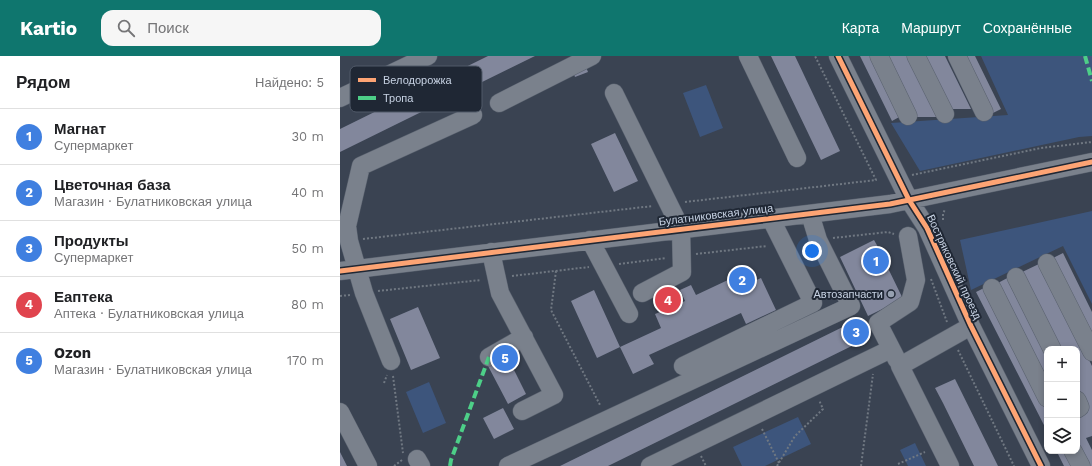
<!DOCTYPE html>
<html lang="ru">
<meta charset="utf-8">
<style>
body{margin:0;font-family:"Work Sans",sans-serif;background:#f6f6f6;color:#202124}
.controls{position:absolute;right:12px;bottom:12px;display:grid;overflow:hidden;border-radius:8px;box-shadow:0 2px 6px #0003}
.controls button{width:36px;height:36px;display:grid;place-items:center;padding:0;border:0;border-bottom:1px solid #e0e0e0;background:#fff;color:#202124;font:20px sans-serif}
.you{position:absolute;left:472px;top:195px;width:14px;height:14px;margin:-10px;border:3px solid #fff;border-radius:50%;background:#1a73e8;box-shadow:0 0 0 6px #1a73e833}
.badge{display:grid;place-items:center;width:26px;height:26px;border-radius:50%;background:#0f766e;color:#fff;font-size:13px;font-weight:700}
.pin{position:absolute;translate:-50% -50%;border:2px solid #fff;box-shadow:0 1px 4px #0006}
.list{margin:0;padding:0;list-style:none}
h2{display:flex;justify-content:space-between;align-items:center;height:52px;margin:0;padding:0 16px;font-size:17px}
h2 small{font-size:13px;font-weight:400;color:#757577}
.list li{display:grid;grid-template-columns:26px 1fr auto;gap:12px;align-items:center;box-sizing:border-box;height:56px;padding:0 16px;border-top:1px solid #e0e0e0}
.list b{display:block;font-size:15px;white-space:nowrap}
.list p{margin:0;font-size:13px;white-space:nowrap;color:#757577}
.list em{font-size:13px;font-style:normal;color:#757577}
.icon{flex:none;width:22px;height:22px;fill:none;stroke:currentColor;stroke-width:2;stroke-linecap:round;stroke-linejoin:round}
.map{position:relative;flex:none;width:752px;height:410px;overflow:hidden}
header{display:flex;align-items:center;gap:24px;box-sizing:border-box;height:56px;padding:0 20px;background:#0f766e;color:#fff}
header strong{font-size:19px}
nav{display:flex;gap:22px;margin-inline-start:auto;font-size:14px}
.search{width:280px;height:36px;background:#f6f6f6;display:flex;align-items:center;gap:10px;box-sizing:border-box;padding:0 14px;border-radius:12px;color:#757577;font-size:15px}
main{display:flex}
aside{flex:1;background:#fff}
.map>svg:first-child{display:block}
.green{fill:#3d557c}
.building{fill:#82879c}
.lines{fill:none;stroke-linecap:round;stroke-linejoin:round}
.minor-casing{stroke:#59616e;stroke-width:19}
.path{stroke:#707882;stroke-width:2;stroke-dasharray:2 2;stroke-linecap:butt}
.minor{stroke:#7a818c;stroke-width:18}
.quiet{stroke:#4dcf88;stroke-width:4;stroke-dasharray:8 4;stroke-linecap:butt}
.cycleway-casing{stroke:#1f2734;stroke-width:8}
.cycleway{stroke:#fda474;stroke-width:5}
.poi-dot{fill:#96a0b0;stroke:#1f2734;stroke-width:1.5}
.labels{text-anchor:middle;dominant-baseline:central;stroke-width:4;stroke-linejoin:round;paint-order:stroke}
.street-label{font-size:11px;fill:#c7d2e3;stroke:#1f2734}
.poi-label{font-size:11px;fill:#c7d2e3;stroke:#1f2734;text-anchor:end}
.key{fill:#1f2734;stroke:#515a69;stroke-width:1}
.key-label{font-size:11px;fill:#c7d2e3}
</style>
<header>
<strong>Kartio</strong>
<div class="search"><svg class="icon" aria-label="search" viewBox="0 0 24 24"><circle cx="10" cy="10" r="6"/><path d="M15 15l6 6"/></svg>Поиск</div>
<nav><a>Карта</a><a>Маршрут</a><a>Сохранённые</a></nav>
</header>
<main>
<aside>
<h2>Рядом<small>Найдено: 5</small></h2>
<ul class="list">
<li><span class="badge" style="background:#3f7fe0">1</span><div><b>Магнат</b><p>Супермаркет</p></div><em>30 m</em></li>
<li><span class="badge" style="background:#3f7fe0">2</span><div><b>Цветочная база</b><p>Магазин · Булатниковская улица</p></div><em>40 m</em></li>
<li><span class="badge" style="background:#3f7fe0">3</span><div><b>Продукты</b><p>Супермаркет</p></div><em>50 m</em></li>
<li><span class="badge" style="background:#e0444e">4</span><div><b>Еаптека</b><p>Аптека · Булатниковская улица</p></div><em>80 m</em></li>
<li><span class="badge" style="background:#3f7fe0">5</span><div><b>Ozon</b><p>Магазин · Булатниковская улица</p></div><em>170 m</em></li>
</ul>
</aside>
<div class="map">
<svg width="752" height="410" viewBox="0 0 752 410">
<rect width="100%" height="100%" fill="#3a4352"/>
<path class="green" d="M 641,0 L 752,0 L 752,80 L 739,81 L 580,115 L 551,67 L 668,59 Z
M 366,29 L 383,72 L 360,81 L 343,37 Z
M 752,155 L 752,248 L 723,190 L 631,234 L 620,184 Z
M 89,326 L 106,367 L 83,377 L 66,336 Z
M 458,361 L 471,388 L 425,410 L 402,410 L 393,391 Z
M 575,387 L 586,410 L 568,410 L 560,394 Z"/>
<path class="building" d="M 148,0 L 195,0 L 0,96 L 0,73 Z
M 431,0 L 455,0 L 500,95 L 481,104 Z
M 520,0 L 532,0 L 561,60 L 552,65 Z
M 544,0 L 567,0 L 597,61 L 574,61 Z
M 582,0 L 605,0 L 631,53 L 608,53 Z
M 623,0 L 635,0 L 661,53 L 651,58 Z
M 244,6 L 248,16 L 235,21 L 231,11 Z
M 275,77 L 298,125 L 274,136 L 251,88 Z
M 534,184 L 538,191 L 540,190 L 546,203 L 544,204 L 563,243 L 528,260 L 500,201 Z
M 723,197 L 752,256 L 752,285 L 711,203 Z
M 701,207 L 752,310 L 752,380 L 746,382 L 752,394 L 752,410 L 748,410 L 737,387 L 737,293 L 715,293 L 678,218 Z
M 405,216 L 410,227 L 421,222 L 436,254 L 406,268 L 401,257 L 309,299 L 314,308 L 293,318 L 280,291 L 321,272 L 315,258 L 325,254 L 320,244 L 331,239 L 336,249 L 345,245 L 340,234 L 351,229 L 356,239 Z
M 671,220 L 707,293 L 707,325 L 658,227 Z
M 646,231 L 707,350 L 707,375 L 636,236 Z
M 254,234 L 280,291 L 257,302 L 231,245 Z
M 78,251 L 100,302 L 71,314 L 50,263 Z
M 521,262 L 530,281 L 268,410 L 220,410 Z
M 166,298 L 186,338 L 168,348 L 147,308 Z
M 615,323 L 658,410 L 634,410 L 603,347 L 595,332 Z
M 163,352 L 174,373 L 154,383 L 143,362 Z
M 719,395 L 726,395 L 733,410 L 724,410 L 717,396 Z
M 0,396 L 7,410 L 0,410 Z"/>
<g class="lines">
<defs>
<path id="minor" d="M 408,0 L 457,102
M 498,0 L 569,144 L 587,172 L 631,270 L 701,410
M 539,0 L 568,60
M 576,0 L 605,58
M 617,0 L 644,56
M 274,37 L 341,173 L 342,216 L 302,237
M 0,42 L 88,0
M 159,47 L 252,0
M 250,184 L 289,258
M 151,196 L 160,237 L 214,339 L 182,355
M 707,207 L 752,296
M 0,215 L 550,148 L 752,106
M 676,221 L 712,293
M 652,232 L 707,342
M 149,301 L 184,281
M 557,304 L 538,267 L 570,246 L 576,224 L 568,180
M 51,305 L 24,237 L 9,185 L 7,170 L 21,110 L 133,59
M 343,310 L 473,247 L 431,163
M 737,344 L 740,351 L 737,353
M 0,356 L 28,410
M 733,395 L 741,410
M 77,403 L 81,410
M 168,410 L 511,250 L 478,184 L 470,158
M 310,410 L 551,293
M 610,410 L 560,310 L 631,270"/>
</defs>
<use href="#minor" class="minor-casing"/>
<path class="path" d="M 572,119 L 701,92 L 752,86
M 345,146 L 536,124 L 475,0
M 603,164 L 603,158 L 605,153
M 493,182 L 548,176 L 554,178
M 23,183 L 313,150
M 356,198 L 427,190
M 279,208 L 326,202
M 216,215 L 211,254 L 260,349
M 172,220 L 249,211
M 591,223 L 607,266
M 38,235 L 141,224
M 0,240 L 10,239
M 618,294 L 674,410
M 53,320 L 63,397
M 44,327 L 47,319
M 422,373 L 439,407
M 361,400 L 366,410
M 558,408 L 585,396
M 54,410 L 62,404
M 437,410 L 455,380 L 483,353 L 479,344
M 521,410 L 533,318"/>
<use href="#minor" class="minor"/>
<path class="quiet" d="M 745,0 L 752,25
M 110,410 L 111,404 L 149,301"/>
<defs>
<path id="cycleway" d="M 498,0 L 569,144 L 587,172 L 631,270 L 701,410
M 0,215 L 550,148 L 752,106"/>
</defs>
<use href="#cycleway" class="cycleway-casing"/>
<use href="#cycleway" class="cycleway"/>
</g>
<circle class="poi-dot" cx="551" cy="238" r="4"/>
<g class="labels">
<g class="street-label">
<text transform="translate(376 159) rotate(-7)">Булатниковская улица</text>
<text transform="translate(614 211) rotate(65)">Востряковский проезд</text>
</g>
<g class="poi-label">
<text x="543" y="238">Автозапчасти</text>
</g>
</g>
<rect x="10" y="10" width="132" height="46" rx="6" class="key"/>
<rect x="18" y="22" width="18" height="4" fill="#fda474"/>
<rect x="18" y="40" width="18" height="4" fill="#4dcf88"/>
<g class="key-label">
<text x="43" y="28">Велодорожка</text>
<text x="43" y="46">Тропа</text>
</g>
</svg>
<div class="controls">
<button>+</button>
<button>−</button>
<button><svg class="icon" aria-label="layers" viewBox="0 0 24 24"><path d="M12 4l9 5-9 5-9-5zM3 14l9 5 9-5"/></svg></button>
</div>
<div class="you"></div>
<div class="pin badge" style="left:536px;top:205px;background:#3f7fe0">1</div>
<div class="pin badge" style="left:402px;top:224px;background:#3f7fe0">2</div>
<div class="pin badge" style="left:516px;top:276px;background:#3f7fe0">3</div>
<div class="pin badge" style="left:328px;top:244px;background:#e0444e">4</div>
<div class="pin badge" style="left:165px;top:302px;background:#3f7fe0">5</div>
</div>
</main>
